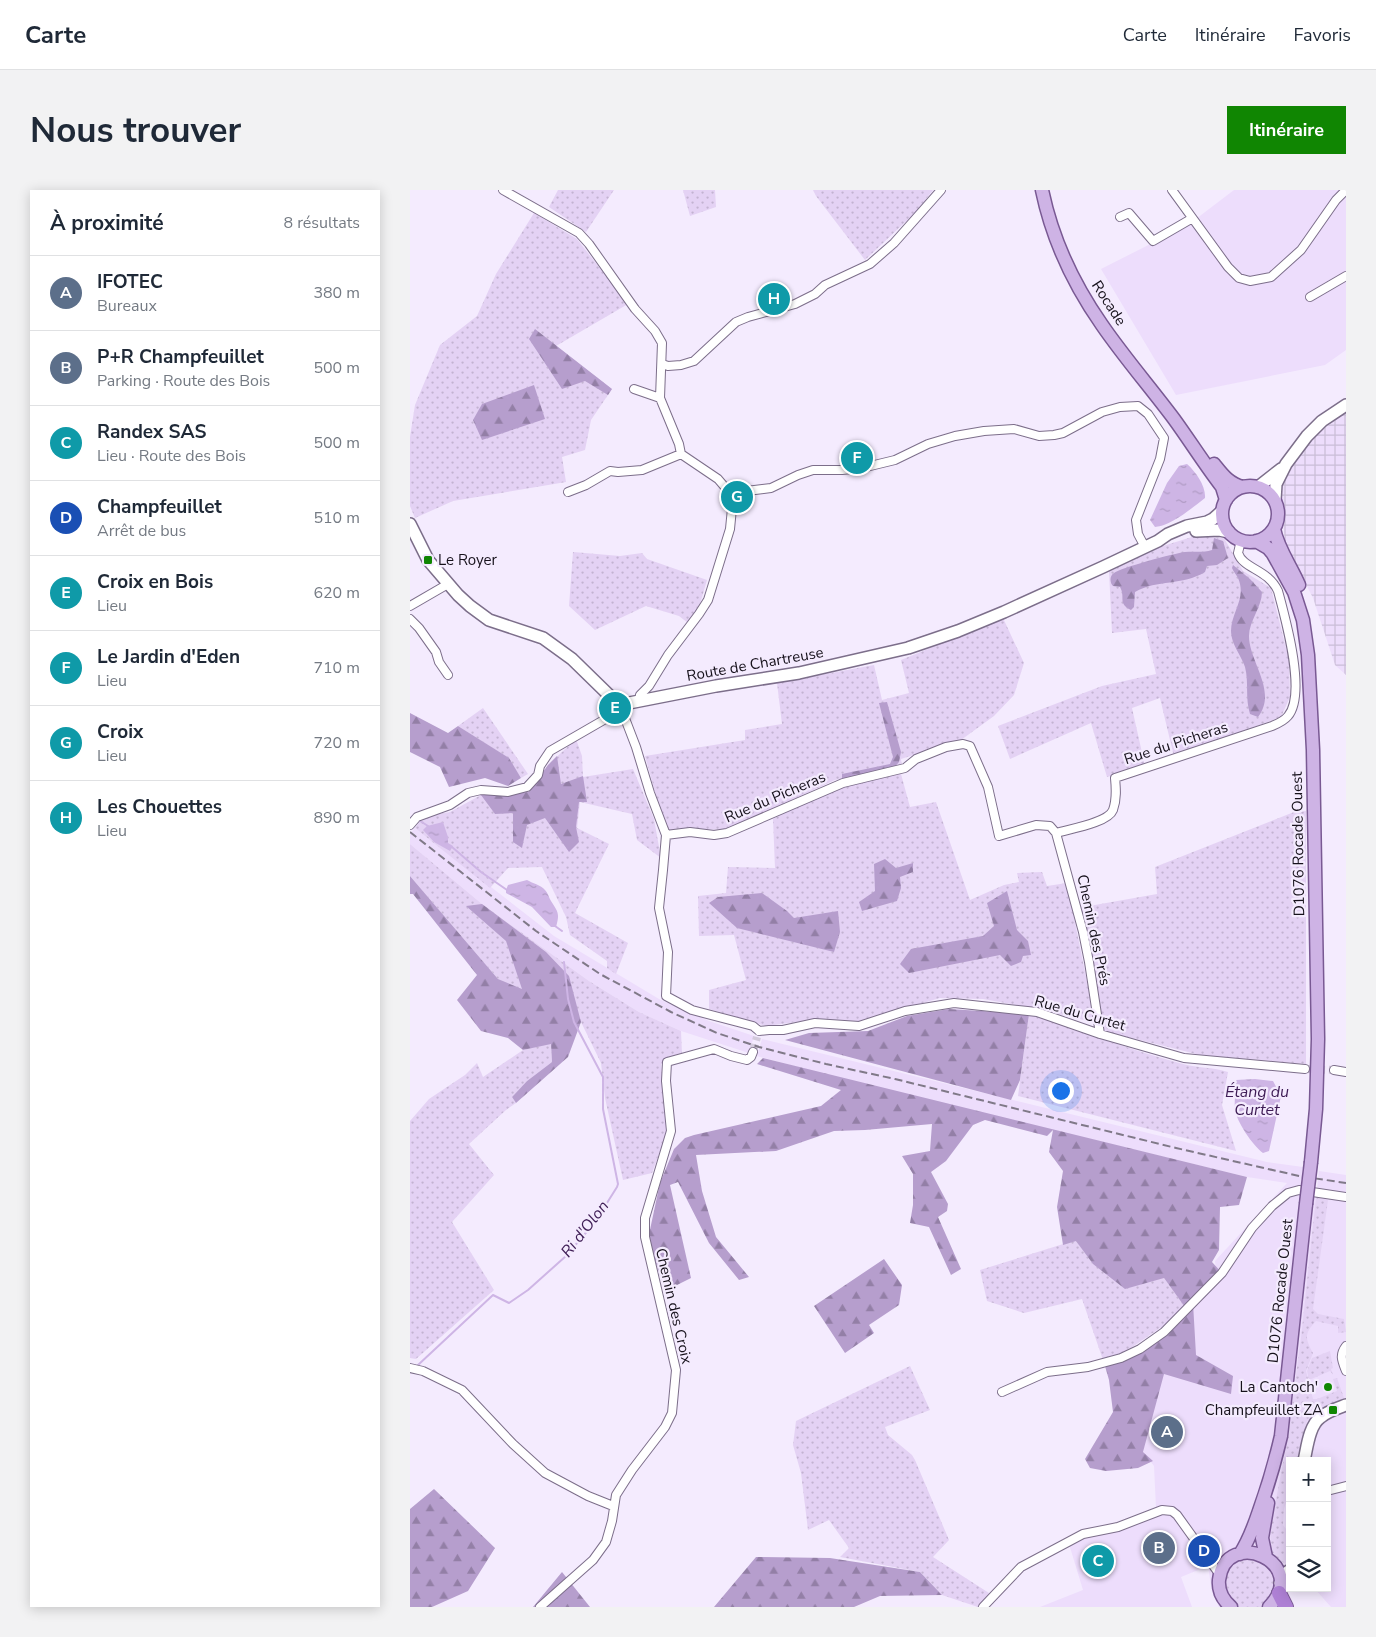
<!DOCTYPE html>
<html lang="fr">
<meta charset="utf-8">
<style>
body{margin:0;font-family:"Nunito Sans",sans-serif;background:#f2f2f3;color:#1f2937}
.controls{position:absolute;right:15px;bottom:15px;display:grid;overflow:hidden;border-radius:0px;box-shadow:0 2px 12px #0003}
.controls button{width:45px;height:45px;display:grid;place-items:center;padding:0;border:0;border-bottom:1px solid #e0e1e3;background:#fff;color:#1f2937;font:25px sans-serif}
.you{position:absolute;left:650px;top:900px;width:18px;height:18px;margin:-12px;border:4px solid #fff;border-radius:50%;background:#1a73e8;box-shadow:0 0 0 8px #1a73e833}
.badge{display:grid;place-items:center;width:32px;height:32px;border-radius:50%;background:#108602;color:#fff;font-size:16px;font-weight:700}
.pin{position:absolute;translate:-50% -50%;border:2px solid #fff;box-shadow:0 1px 5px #0006}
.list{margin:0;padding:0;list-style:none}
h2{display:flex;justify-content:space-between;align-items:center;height:65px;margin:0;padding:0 20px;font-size:21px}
h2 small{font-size:16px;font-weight:400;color:#747a83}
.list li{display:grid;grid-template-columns:32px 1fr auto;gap:15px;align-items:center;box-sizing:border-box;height:75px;padding:0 20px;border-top:1px solid #e0e1e3}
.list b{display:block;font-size:19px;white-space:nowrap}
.list p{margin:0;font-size:16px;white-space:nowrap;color:#747a83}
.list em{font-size:16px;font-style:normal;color:#747a83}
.icon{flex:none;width:28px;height:28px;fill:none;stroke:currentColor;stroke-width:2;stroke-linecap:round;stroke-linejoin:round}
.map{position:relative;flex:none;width:936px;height:1417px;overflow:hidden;border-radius:0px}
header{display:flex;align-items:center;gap:30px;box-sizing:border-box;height:70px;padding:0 25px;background:#fff;border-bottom:1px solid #e0e1e3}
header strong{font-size:24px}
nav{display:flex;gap:28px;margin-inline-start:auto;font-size:18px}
.intro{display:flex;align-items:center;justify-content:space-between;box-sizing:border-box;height:120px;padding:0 30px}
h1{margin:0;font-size:35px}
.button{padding:12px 22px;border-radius:0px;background:#108602;color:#fff;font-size:18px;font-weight:700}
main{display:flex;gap:30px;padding:0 30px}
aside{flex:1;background:#fff;border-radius:0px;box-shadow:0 2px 12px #0003}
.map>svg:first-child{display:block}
.built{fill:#edddfc}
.industrial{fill:url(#industrial-grid)}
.grass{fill:url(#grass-dots)}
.forest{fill:url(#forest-firs)}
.water{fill:url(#water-ripples)}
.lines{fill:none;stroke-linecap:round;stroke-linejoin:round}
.stream{stroke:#ceb5e5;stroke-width:2}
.street-tunnel{stroke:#d3cadc;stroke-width:8;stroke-dasharray:8 4;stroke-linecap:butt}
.street-casing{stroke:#7c6e8a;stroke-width:10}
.secondary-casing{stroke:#7c6e8a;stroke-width:14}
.primary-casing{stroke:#795993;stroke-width:15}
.highway-casing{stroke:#795993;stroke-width:16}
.street{stroke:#fff;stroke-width:8}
.secondary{stroke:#fff;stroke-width:11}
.primary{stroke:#ceb3e5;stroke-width:12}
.highway{stroke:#ae80d4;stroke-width:14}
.rail{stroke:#807988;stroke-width:2;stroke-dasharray:8 4;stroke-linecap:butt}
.primary-bridge-casing{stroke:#795993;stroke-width:15;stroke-linecap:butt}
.primary-bridge{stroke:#ceb3e5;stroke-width:12}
.poi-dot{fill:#108602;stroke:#f4ebfe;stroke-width:2}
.labels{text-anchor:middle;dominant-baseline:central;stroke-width:4.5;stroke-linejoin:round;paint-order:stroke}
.street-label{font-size:15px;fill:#16111b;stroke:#f4ebfe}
.poi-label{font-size:15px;fill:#16111b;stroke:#f4ebfe;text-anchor:end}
.water-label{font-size:16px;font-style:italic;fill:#3e1c55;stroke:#f4ebfe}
</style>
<header>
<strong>Carte</strong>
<nav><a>Carte</a><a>Itinéraire</a><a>Favoris</a></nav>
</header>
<div class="intro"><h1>Nous trouver</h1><a class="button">Itinéraire</a></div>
<main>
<aside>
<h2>À proximité<small>8 résultats</small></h2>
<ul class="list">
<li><span class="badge" style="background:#5c6f8a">A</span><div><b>IFOTEC</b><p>Bureaux</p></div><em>380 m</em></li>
<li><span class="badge" style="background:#5c6f8a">B</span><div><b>P+R Champfeuillet</b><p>Parking · Route des Bois</p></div><em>500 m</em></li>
<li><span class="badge" style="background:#0f9aa8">C</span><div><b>Randex SAS</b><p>Lieu · Route des Bois</p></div><em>500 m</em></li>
<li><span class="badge" style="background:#1a4fb4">D</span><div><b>Champfeuillet</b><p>Arrêt de bus</p></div><em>510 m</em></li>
<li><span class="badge" style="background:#0f9aa8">E</span><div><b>Croix en Bois</b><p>Lieu</p></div><em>620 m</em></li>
<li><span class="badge" style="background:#0f9aa8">F</span><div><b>Le Jardin d'Eden</b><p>Lieu</p></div><em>710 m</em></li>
<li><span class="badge" style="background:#0f9aa8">G</span><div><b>Croix</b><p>Lieu</p></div><em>720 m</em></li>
<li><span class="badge" style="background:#0f9aa8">H</span><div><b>Les Chouettes</b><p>Lieu</p></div><em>890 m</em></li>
</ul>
</aside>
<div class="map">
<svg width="936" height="1417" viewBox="0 0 936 1417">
<defs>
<pattern id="industrial-grid" width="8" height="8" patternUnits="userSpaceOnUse" patternTransform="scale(1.25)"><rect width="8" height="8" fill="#edddfc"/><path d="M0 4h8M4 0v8" fill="none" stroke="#cabdd7"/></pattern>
<pattern id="grass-dots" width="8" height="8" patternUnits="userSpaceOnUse" patternTransform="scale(1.25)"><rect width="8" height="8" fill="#e4d2f4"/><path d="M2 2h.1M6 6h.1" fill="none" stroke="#c3b3d1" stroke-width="1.8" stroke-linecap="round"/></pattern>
<pattern id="forest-firs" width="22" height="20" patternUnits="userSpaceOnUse" patternTransform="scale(1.25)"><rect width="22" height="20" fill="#b69ecd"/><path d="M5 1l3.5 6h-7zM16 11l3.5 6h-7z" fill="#937fa6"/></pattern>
<pattern id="water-ripples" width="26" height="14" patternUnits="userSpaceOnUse" patternTransform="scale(1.25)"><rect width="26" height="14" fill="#ceb5e5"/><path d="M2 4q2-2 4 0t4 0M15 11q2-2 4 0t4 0" fill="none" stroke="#b09bc4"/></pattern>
</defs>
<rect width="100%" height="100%" fill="#f4ebfe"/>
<path class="built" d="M 824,0 L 936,0 L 936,160 L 915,175 L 766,205 L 691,79 L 778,35 Z
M 5,638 L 144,746 L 249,809 L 299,831 L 344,846 L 339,863 L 271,841 L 229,822 L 179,791 L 72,714 L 0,654 L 0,644 Z
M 352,849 L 857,972 L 893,977 L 891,996 L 907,998 L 909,981 L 936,985 L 936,1417 L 921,1417 L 904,1398 L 917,1398 L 917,1271 L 880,1271 L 880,1388 L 871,1417 L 809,1417 L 802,1402 L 798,1376 L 771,1387 L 782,1417 L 630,1417 L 673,1400 L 659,1354 L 746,1318 L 744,1276 L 733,1262 L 752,1182 L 782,1112 L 806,1081 L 805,1071 L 877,993 L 837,987 L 417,885 L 347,866 Z"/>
<path class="industrial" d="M 936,222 L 936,485 L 925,475 L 903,408 L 875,353 L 870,301 L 877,285 L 898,251 Z"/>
<path class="grass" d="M 148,0 L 204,0 L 176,42 L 139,17 Z
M 273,0 L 305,0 L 306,17 L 280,26 Z
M 403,0 L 523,0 L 507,21 L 455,70 L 406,6 Z
M 124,23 L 167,49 L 218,114 L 146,156 L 202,199 L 181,230 L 175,260 L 152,267 L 156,292 L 43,311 L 5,328 L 0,316 L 0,247 L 5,215 L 30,155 L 67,126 L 86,84 Z
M 785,346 L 814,348 L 833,381 L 861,398 L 879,470 L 880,507 L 871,527 L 764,567 L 750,508 L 722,518 L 735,576 L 697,587 L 681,533 L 600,569 L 588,536 L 692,496 L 746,484 L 736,439 L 702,443 L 699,381 L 753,356 Z
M 163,362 L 210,366 L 232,363 L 237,369 L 297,390 L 290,414 L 278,433 L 269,426 L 236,416 L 185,440 L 159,416 Z
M 593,428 L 614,473 L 604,505 L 584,526 L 551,550 L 491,569 L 492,577 L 425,590 L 319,639 L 256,641 L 235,566 L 335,550 L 335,540 L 372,534 L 367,493 L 464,475 L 472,510 L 499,503 L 491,470 Z
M 73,518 L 118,584 L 111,588 L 98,568 L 48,536 Z
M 166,549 L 172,566 L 173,587 L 223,579 L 244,629 L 251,668 L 227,650 L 222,624 L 170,612 L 167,638 L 199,654 L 165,723 L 218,753 L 206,784 L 197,778 L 197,771 L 160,745 L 156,727 L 132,677 L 98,678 L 80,698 L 5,638 L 13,627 L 40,622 L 71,605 L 119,602 L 138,575 Z
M 491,584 L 500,617 L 526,612 L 560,710 L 594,695 L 609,692 L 607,683 L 632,682 L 637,696 L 657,693 L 684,826 L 678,831 L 623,818 L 573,809 L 530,808 L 447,832 L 409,829 L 356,836 L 299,819 L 299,800 L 336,790 L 324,745 L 289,746 L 288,706 L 316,703 L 318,677 L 365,678 L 363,629 L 420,599 Z
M 896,621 L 896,874 L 790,865 L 694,841 L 668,718 L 747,704 L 745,677 L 884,622 Z
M 0,654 L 72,714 L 179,791 L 229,822 L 271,841 L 272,864 L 251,874 L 257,943 L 242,983 L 213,990 L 195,908 L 191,873 L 171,832 L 88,789 L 0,686 Z
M 619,824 C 670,841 721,860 773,874 C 787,878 803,877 818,882 L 812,915 L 826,961 L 608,906 Z
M 141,853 L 142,872 L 117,891 L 102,907 L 106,913 L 96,920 L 59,954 L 84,985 L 42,1032 L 84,1100 L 6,1169 L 0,1168 L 0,931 L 19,909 L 55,885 L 67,873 L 73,887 L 113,860 Z
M 906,1007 L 918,1010 L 903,1119 L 908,1124 L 934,1129 L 936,1142 L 928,1143 L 928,1136 L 906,1131 C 894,1144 895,1148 903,1163 L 896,1181 L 903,1209 L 907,1209 L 927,1201 L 923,1189 L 927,1188 L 934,1208 L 912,1218 L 897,1231 L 888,1271 L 880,1271 L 880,1299 L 874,1319 L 873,1335 L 880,1344 L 880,1372 L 876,1374 L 871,1371 L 862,1363 L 860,1342 L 878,1246 L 891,1148 Z
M 666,1050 L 683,1074 L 754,1088 L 775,1117 L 756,1134 L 715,1162 L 693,1170 L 672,1109 L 614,1123 L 577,1111 L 570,1080 Z
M 920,1161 L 923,1178 L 921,1179 L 923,1185 L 920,1181 L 899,1190 L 897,1181 L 902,1168 Z
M 500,1176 L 520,1220 L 475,1237 L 478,1245 L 502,1265 L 505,1270 L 539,1350 L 523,1367 L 579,1403 L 572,1417 L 568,1417 L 532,1405 L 510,1382 L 430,1367 L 439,1358 L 419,1330 L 398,1340 L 391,1283 L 383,1255 L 386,1231 Z
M 844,1367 L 863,1381 L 866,1397 L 853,1417 L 826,1417 L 818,1410 L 813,1387 L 816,1380 L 828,1369 Z"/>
<path class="forest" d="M 125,139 L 202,199 L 198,205 L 175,191 L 152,199 L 119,149 Z
M 124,195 L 135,229 L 72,250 L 63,230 L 72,214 Z
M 804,348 L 813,351 L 818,368 L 807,375 L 797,376 L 795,382 C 772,396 748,389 725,402 L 724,417 L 721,420 C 707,413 716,408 710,397 L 703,396 C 700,393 699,386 704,383 C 710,378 765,363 775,362 C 785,361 792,363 802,360 Z
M 823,375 L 840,389 L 852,402 C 852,417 839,431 839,446 C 839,472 868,501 848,527 L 840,524 C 835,508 839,492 835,477 C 831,465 821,454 821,441 C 821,422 837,408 828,388 C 826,384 823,381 822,378 Z
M 477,512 L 491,562 L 489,572 L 484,578 L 432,589 L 432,584 L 480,574 L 483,567 L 469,513 Z
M 0,523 L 38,543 L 48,536 L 99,568 L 111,588 L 98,596 L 75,588 L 39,597 L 30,577 L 0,562 Z
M 147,566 L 151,594 L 173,586 L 177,612 L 169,612 L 166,637 L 169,652 L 159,662 L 135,628 L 117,635 L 112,658 L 103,652 L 103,623 L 85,624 L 71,605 L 119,602 L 138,575 Z
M 475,669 L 486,678 L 503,673 L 503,682 L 490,687 L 491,698 L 487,711 L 452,721 L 449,712 L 465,701 L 464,674 Z
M 0,686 L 88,789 L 112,799 L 96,751 L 56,716 L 72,714 L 136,762 L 159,786 L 171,832 L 158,867 L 106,913 L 102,907 L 117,891 L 142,872 L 141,854 L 113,860 L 98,848 L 71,841 L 47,810 L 67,785 L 3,704 L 0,704 Z
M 597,701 L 607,740 L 618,751 L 621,765 L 613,766 L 611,772 L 601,776 L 590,765 L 499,783 L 490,774 L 501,759 L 573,746 L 584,736 L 577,713 Z
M 352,703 L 377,721 L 384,728 L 428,721 L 430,742 L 424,762 L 327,738 L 299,713 L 308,707 Z
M 539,819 L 619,824 L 610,890 L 601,910 L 375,850 L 399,843 L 458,841 L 497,826 Z
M 353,868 L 837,987 L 829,1015 L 810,1017 L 809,1060 L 802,1072 L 812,1083 L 783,1113 L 786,1165 L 823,1186 L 821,1204 L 754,1184 L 733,1262 L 743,1271 L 728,1278 L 696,1281 L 680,1278 L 675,1269 L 703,1222 L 699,1190 L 695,1176 L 736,1157 L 777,1120 L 754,1088 L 715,1099 L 683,1074 L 666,1051 L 653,1055 L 647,1017 L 653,981 L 639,962 L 643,940 L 637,946 L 575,930 L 563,935 L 536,971 L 521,982 L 538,1014 L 537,1021 L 528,1027 L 551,1079 L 541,1085 L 519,1037 L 500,1033 L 503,1015 L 503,984 L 492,966 L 520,961 L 522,934 L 455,940 L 424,941 L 366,961 L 286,965 L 292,1001 L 306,1047 L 339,1087 L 329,1090 L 299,1053 L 268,992 L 260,995 L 281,1088 L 255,1101 L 238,1049 L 250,993 L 264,959 L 275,948 L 284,945 L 411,916 L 431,900 L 347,874 Z
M 474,1069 L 492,1095 L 489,1115 L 459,1135 L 464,1143 L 435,1163 L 404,1116 Z
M 24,1299 L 85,1358 L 58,1401 L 22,1417 L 0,1417 L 0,1319 Z
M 346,1367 L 420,1368 L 510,1382 L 532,1405 L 470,1406 L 444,1417 L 304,1417 Z
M 152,1382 L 180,1417 L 123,1417 Z"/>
<path class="water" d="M 777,274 C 786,282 796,296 795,308 C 782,318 761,336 745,337 L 740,330 L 757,293 L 769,276 Z
M 33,632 L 38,647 L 38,653 L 43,656 L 40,661 L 24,652 L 13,640 L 17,636 Z
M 117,690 C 122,693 131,695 135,700 C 138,703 139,708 141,711 C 148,722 150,723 146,737 L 141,737 L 122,717 L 96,703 L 96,700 L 98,695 Z
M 845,889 L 863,891 L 871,906 L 859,961 L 853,963 C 843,956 826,931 825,919 C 824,910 826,899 826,890 Z"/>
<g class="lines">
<path class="stream" d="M 7,629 L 18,636
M 42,657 L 71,682 L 97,700
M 145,736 L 152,741
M 8,1175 L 83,1105 L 99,1113 L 118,1100 L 156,1066 L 185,1032 L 207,997 L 208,994 L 193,919 L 193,887 L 164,832 L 158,809 L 154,772"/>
<path class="street-tunnel" d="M 343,862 L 347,847
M 895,879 L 924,880"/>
<defs>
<path id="street" d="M 93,0 L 169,43 L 179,54 L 225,119 L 245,141 L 252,153 L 250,208 L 269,254 L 271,264 L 308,289 L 320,303 L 323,308 L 320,339 L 298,410 L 289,424 L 258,465 L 239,496 L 230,505 L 229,511
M 762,0 L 818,77 L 829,88 L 840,91 L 861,87 L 891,60 L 926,10 L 933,3
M 710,27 L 719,23 L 743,51 L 781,29
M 900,107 L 936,86
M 252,174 L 258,176 L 271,175 L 284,171 L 326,132 L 338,127 L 385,114 L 405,104 L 415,95 L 460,74 L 484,53 L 531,0
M 224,199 L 250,208
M 158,302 L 176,295 L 200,281 L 208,282 L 232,280 L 271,264
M 320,303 L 361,298 L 388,285 L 403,280 L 432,280 L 452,278 L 485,270 L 518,254 L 545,246 L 574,241 L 604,239 L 629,246 L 644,245 L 653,243 L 692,222 L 710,217 L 728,216 L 738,224 L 754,248 L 750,269 L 726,330 L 728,344 L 735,357
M 0,416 L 38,394
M 0,429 L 9,438 L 26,462 L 29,472 L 38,485
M 210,514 L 211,518 L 226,557 L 240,603 L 256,645 L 253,680 L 249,718 L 258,762 L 256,806 L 282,820 L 343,836 L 349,841
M 0,635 L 7,627 L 40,615 L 58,603 L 71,600 L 98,602 L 117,597 L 128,585 L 130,576 L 140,561 L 211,520
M 646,643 C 659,639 698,633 703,620 C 707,609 706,598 705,588 L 862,536 C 867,534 874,531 878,526 C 897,504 875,427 868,401 C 858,379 833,379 828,363 L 831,350
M 256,645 L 280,642 L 304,645 L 317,643 L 433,593 L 495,578 L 506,569 L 536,557 L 553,554 L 560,556 L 578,597 L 589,646 L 626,635 L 640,636 L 646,643 L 673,742 L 679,772 L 690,844
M 349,841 L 359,840 L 373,840 L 405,833 L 449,836 L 495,821 L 544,813 L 627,822 L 690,844 L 774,868 L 895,879
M 924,880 L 936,882
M 936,1156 C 929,1165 932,1171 936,1181
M 0,1178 L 13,1181 L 52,1200 L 103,1254 L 135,1283 L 178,1306 L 203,1316
M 592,1202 L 637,1182 L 678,1177 L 711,1168 L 730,1159 L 754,1142 L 812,1083 L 842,1038 L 862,1016 L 878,1003 L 889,1000 L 936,1007
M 917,1301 L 936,1296
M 130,1417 L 183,1370 L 196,1352 L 202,1331 L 206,1305 L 222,1280 L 255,1237 L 262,1223 L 266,1180 L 235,1047 L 235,1028 L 261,941 L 256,891 L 257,872 L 304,859 L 321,866 L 337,870 L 341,867 L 343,862
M 573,1417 L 611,1377 L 673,1344 L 708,1337 L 752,1320 L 762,1321 L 767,1325 L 810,1385"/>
<path id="secondary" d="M 848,297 L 871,279
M 865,310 L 866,294 L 876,274 L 897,246 L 912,231 L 936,215
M 0,334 L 18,370 L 48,405 L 60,416 L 79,430 L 133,448 L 162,469 L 204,510 L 210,514 L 214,514 L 306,496 L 389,483 L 498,458 L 548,441 L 594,422 L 693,377 L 748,351 L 758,344 L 777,336 L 797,332 L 803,329 L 812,321
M 786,341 L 809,340 L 819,342
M 894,1271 C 897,1258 899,1235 911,1227 C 918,1221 928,1218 936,1215
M 870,1393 L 877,1382 L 880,1380"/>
<path id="primary" d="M 632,0 C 642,48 664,95 692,135 C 714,167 740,197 764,229 C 780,251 795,275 812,297 L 816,310
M 804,274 C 812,284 819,294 833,297
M812 324a28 28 0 1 1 56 0a28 28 0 1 1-56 0Z
M 864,339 C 868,359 881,376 889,395
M 846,351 L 858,358 L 863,364 L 884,402 L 893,430 L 898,465 L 903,560 L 908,849 L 906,919 L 901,972
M 830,1364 C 839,1350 844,1336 849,1321 C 858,1296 865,1272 871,1246 L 896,1014
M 856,1367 L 852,1348 L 858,1313
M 821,1417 C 813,1410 808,1401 809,1390 C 816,1335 902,1373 859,1417"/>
<path id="highway" d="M 869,1403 L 876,1417"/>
</defs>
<use href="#street" class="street-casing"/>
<use href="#secondary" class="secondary-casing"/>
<use href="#primary" class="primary-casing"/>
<use href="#highway" class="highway-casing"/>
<use href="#street" class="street"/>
<use href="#secondary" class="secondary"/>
<use href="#primary" class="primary"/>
<use href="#highway" class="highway"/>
<path class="rail" d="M 0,642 L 126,741 L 190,784 L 261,822 L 307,843 L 349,857 L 416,874 L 485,889 L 766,958 L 889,986 L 936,993"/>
<defs>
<path id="primary-bridge" d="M 896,1014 L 901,972"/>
</defs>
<use href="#primary-bridge" class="primary-bridge-casing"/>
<use href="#primary-bridge" class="primary-bridge"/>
</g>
<g class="poi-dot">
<rect x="13" y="365" width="10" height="10" rx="2.5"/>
<circle cx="918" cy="1197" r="5"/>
<rect x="918" y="1215" width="10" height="10" rx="2.5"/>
</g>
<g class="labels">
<g class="street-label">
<text transform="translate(699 113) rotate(57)">Rocade</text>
<text transform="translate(345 474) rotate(-10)">Route de Chartreuse</text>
<text transform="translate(766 553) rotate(-18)">Rue du Picheras</text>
<text transform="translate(365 607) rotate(-23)">Rue du Picheras</text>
<text transform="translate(888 654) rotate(-91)">D1076 Rocade Ouest</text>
<text transform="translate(684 740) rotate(78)">Chemin des Prés</text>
<text transform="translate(670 823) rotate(16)">Rue du Curtet</text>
<text transform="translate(870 1101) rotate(-84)">D1076 Rocade Ouest</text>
<text transform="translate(264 1116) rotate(77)">Chemin des Croix</text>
</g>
<g class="poi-label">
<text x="28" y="370" text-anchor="start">Le Royer</text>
<text x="908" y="1197">La Cantoch'</text>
<text x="913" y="1220">Champfeuillet ZA</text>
</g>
<g class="water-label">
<text x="847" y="902">Étang du<tspan x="847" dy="18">Curtet</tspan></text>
<text transform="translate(175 1039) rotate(-52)">Ri d'Olon</text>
</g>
</g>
</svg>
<div class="controls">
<button>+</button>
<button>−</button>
<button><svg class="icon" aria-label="layers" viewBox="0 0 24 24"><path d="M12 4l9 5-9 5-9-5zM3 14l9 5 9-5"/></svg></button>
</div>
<div class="you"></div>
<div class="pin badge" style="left:757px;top:1242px;background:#5c6f8a">A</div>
<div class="pin badge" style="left:749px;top:1358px;background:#5c6f8a">B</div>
<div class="pin badge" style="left:688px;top:1371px;background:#0f9aa8">C</div>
<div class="pin badge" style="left:794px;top:1361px;background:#1a4fb4">D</div>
<div class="pin badge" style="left:205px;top:518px;background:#0f9aa8">E</div>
<div class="pin badge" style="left:447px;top:268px;background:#0f9aa8">F</div>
<div class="pin badge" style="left:327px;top:307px;background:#0f9aa8">G</div>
<div class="pin badge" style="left:364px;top:109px;background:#0f9aa8">H</div>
</div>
</main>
